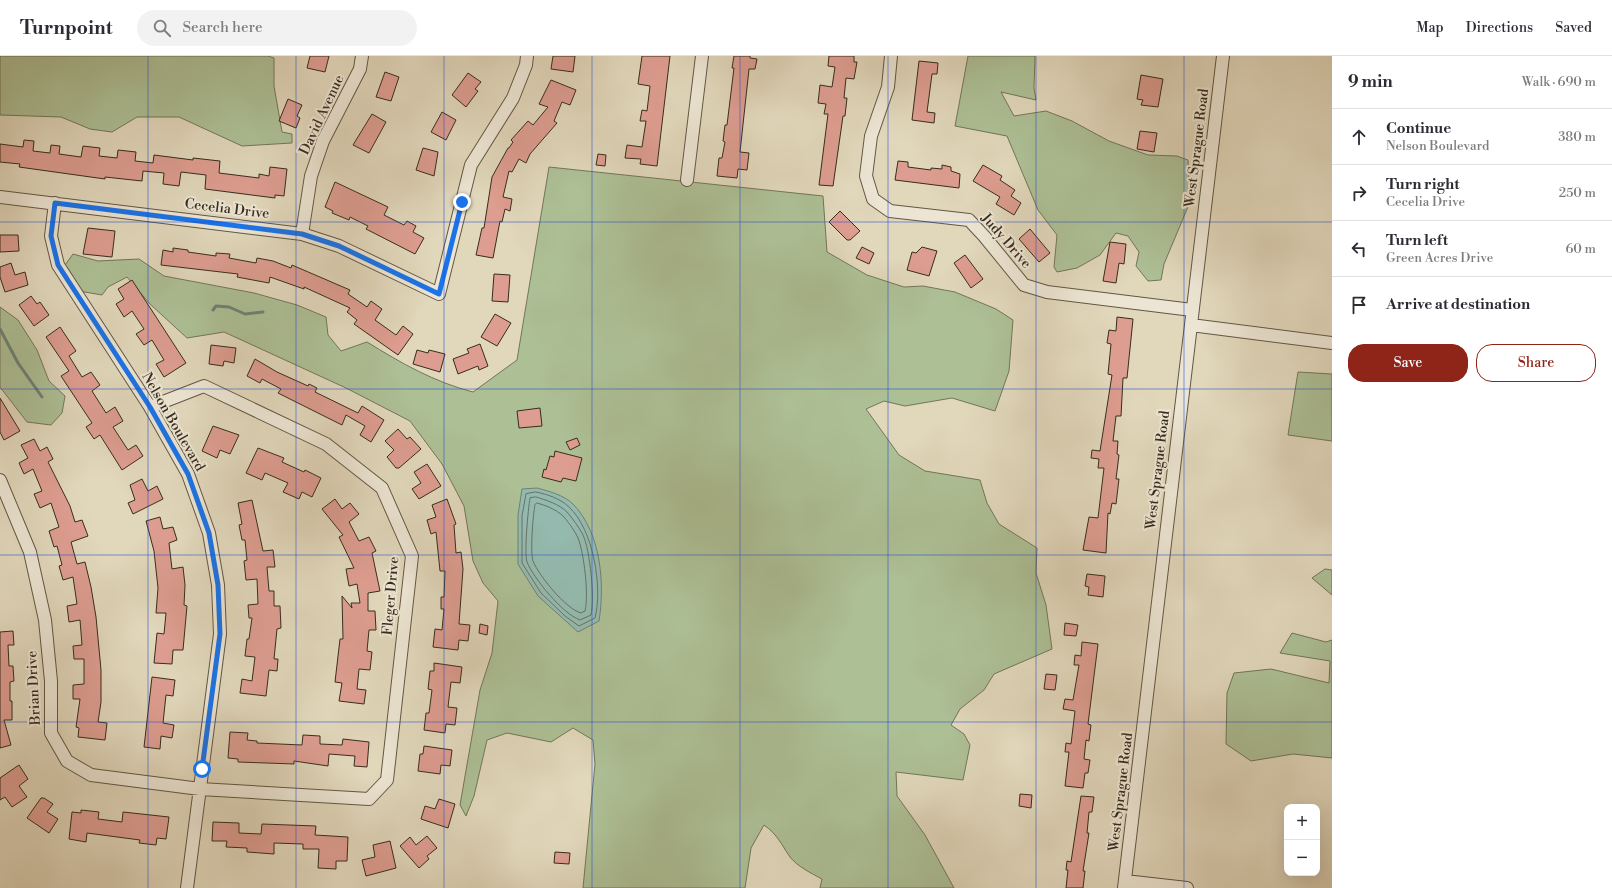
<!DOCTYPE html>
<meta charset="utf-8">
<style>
body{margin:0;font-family:"Libre Bodoni",serif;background:#f2f2f3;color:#2b2b33}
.controls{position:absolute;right:12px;bottom:12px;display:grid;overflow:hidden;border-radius:8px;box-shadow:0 4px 16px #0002}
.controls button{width:36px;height:36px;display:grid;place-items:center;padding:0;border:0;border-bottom:1px solid #e1e1e2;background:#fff;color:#2b2b33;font:20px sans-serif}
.stop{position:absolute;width:12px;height:12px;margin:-9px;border:3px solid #1a73e8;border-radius:50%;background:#fff}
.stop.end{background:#1a73e8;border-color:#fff;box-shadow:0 1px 4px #0008}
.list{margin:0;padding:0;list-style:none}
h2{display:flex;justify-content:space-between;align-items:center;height:52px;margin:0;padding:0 16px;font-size:17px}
h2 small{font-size:13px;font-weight:400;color:#7c7c81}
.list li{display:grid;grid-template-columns:26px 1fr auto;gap:12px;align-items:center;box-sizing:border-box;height:56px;padding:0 16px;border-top:1px solid #e1e1e2}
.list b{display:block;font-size:15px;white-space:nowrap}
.list p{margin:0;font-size:13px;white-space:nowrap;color:#7c7c81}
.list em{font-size:13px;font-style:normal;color:#7c7c81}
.actions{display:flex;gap:8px;padding:12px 16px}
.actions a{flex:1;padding:9px 0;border:1px solid #8f2418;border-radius:16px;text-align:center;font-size:14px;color:#8f2418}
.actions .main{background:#8f2418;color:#fff}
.icon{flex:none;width:22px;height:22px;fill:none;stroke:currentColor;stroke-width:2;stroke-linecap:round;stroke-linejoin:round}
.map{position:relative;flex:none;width:1332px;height:832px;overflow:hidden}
header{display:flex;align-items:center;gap:24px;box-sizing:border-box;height:56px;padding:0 20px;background:#fff;border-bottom:1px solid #e1e1e2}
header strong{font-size:19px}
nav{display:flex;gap:22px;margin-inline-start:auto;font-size:14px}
.search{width:280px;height:36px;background:#f2f2f3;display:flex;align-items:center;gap:10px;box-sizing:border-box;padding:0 14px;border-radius:22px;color:#7c7c81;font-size:15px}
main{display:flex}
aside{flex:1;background:#fff}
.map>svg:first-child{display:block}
.green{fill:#adbf95;stroke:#727659}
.water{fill:#94baaf;stroke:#6f8175}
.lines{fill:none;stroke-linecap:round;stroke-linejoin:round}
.shore{stroke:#667366;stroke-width:1}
.stream{stroke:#6f8175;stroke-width:3}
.building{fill:#dd9d90;stroke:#382c1d}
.minor-casing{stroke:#625744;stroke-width:14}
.minor{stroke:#ece5d3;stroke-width:12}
.route{stroke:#1a73e8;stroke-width:5}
.grid{fill:none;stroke:#1d4ed8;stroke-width:1;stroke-opacity:0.55}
.labels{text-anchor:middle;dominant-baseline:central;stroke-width:4;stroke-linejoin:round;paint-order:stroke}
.street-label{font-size:14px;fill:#382c1d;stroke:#ece5d3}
</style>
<header>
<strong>Turnpoint</strong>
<div class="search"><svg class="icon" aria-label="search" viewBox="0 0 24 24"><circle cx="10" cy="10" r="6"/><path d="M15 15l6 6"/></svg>Search here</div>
<nav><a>Map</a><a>Directions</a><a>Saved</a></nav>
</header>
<main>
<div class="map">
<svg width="1332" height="832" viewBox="0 0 1332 832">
<rect width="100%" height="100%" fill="#e1d7bb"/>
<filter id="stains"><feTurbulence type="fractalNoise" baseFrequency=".005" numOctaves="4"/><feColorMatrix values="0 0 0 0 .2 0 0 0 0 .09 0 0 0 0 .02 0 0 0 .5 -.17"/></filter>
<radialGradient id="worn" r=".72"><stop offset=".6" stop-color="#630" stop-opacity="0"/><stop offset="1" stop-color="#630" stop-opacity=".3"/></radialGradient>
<path class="green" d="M 0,0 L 268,0 L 274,2 L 274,30 L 282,76 L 292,78 L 292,87 L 242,90 L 179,61 L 137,61 L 112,76 L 90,73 L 61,61 L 0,59 Z
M 968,0 L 1035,0 L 1034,32 L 1036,44 L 1001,36 L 1014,60 L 1046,55 L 1072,65 L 1109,85 L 1148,99 L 1177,100 L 1188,104 L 1190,146 L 1164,208 L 1161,224 L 1148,225 L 1136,210 L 1139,196 L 1128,180 L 1116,177 L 1100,199 L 1077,212 L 1057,216 L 1054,211 L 1057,179 L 1038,154 L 1007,80 L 955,70 Z
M 549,111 L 823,140 L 827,196 L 867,219 L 904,231 L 923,230 L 955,236 L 996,253 L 1013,264 L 1009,315 L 995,355 L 952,342 L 905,350 L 884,345 L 866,353 L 899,399 L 925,415 L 980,424 L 987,447 L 999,468 L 1037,492 L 1036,517 L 1046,549 L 1052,593 L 994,618 L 984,634 L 960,653 L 951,669 L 964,678 L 970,689 L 963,724 L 896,716 L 897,740 L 925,779 L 954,832 L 820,832 L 822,823 C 811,817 798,811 790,801 C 781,788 778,779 764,769 L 751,792 L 745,832 L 583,832 L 595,708 L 593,684 L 573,672 L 551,686 L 507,677 L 487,684 L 474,740 L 466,760 L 460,749 L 480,634 L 492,597 L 498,545 L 483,527 L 473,505 L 464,450 L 442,408 L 410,365 L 346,332 L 224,276 L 187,282 L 150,248 L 127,221 L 108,231 L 102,239 L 79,235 L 65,209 L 73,198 L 98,205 L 139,203 L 164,220 L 254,237 L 297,249 L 326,261 L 328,279 L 341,295 L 367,286 C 401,307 434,326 473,336 L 517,304 Z
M 0,251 L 18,264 L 37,294 L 49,325 L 65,340 L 62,357 L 51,369 L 27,366 L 0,331 Z
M 1298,316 L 1332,318 L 1332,385 L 1288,379 Z
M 1325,513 L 1332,514 L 1332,539 L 1312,522 Z
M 1292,577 L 1326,586 L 1332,584 L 1332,702 L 1293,698 L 1251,705 L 1226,688 L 1227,637 L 1234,617 L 1271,613 L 1329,627 L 1330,605 L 1280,597 Z"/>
<path class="water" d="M 537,432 C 548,435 564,439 573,448 C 601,477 605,527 599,565 L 578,576 L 538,540 L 518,508 L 518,459 L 522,433 Z"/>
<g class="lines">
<path class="shore" d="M 536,436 C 547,438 561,443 569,451 C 593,473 603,531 595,562 L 579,570 L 565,560 L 541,537 L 522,507 L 522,460 L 526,438 Z
M 536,441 C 546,444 559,448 567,456 C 572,462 579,471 583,479 C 590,494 595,542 591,559 L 580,564 C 563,558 534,523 527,506 C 524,497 528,454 530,442 Z
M 537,447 C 545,449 555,453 562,459 C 567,464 575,475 578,482 C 584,497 589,539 585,555 L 581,557 C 566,553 539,520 533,505 C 530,496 533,459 535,449 Z"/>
<path class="stream" d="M 213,254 L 216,250 L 229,251 L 245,258 L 263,256
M 0,273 L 18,307 L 42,341"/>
</g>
<path class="building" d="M 310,0 L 329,0 L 325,16 L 307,12 Z
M 553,0 L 575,0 L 573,16 L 551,13 Z
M 642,0 L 670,0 L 657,110 L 640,108 L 641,103 L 625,102 L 627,89 L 642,91 L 646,65 L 640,65 L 642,54 L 647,55 L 650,30 L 638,28 Z
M 734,0 L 750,0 L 750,2 L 757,3 L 755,13 L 749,13 L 740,96 L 749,97 L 747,114 L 738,113 L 737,122 L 717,120 L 719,102 L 722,102 L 725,86 L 723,85 L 725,69 L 727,69 L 734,12 L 732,12 Z
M 829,0 L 854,0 L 854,6 L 857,6 L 854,23 L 846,22 L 844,42 L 847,42 L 845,60 L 843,60 L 833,130 L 819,129 L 828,58 L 824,58 L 826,48 L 818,47 L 820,29 L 832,31 L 835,11 L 828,10 Z
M 919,5 L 938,7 L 937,18 L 932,18 L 927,56 L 935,57 L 934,67 L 912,64 Z
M 385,16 L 399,21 L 391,45 L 376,41 Z
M 468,17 L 481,26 L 475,33 L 478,35 L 466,51 L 452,39 Z
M 1141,19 L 1163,23 L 1158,51 L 1141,49 L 1143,44 L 1137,43 Z
M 551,24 L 576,34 L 570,49 L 562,46 L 554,65 L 557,67 L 530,98 L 526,107 L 519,103 L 512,116 L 509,115 L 503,141 L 512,143 L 510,155 L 505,153 L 502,166 L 500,165 L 493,202 L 476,199 L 482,172 L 484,172 L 492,121 L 508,92 L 509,92 L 513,86 L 511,84 L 528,65 L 533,69 L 548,51 L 539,48 Z
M 288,43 L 302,49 L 297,60 L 300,62 L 296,72 L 279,65 Z
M 442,56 L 456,64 L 446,84 L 431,76 Z
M 372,58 L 386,66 L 369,97 L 353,89 Z
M 1140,75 L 1157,77 L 1154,96 L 1137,93 Z
M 24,84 L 34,85 L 33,95 L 50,97 L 51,89 L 60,90 L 59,98 L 81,101 L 83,90 L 100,92 L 99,100 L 117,102 L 118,94 L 136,96 L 135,105 L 153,107 L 154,99 L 193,104 L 193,102 L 220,105 L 219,117 L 259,122 L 259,118 L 269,120 L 270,111 L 287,113 L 284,140 L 275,139 L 275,142 L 205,133 L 206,119 L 181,116 L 179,130 L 163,128 L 164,117 L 143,115 L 142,125 L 105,121 L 105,123 L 19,111 L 20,108 L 0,106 L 0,88 L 23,91 Z
M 423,92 L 438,96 L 434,120 L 416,114 Z
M 598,98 L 606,99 L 605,110 L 596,109 Z
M 898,105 L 908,106 L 908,111 L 931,114 L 931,112 L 942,113 L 942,109 L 951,111 L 951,115 L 960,118 L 959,132 L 895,124 Z
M 983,109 L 1002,120 L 1000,124 L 1015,134 L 1011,140 L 1021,147 L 1014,159 L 996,148 L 1000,141 L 973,125 Z
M 335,126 L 388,151 L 384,159 L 404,169 L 407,165 L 416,170 L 413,176 L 424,182 L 415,198 L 366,173 L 368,170 L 350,161 L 349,164 L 332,157 L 333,155 L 325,151 Z
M 840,155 L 860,175 L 850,184 L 847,184 L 829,166 Z
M 88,172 L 115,175 L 112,201 L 83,198 Z
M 1030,173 L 1050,197 L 1039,206 L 1019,183 Z
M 0,179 L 18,179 L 19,195 L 0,196 Z
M 1110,186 L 1126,188 L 1124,208 L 1119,207 L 1116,227 L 1103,225 Z
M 862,191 L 874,197 L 869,208 L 856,202 Z
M 922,191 L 937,195 L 929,220 L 907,214 L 912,196 L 916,197 Z
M 173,192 L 188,194 L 188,196 L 216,200 L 216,197 L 230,198 L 229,202 L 256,207 L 257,202 L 273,205 L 291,212 L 292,209 L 350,234 L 348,238 L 367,251 L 371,245 L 382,253 L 375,264 L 396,279 L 403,270 L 413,278 L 398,299 L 354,268 L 357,264 L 347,256 L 350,252 L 304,231 L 304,233 L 270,221 L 269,227 L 237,221 L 238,218 L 161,209 L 163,194 L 173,196 Z
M 965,199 L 983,223 L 971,232 L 954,207 Z
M 11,207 L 15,219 L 25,216 L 28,229 L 5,236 L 0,221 L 0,211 Z
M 494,218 L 510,219 L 508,246 L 492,245 Z
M 132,224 L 186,307 L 164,321 L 156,308 L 164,304 L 152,284 L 144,289 L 136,278 L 144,273 L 132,255 L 124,261 L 116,248 L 124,243 L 118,233 Z
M 31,240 L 37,248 L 40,246 L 49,259 L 34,270 L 19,249 Z
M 495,258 L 511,267 L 497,290 L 481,281 Z
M 1117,261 L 1133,263 L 1127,322 L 1123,322 L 1121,360 L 1116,360 L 1113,385 L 1118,385 L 1117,398 L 1119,399 L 1116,423 L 1119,423 L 1116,448 L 1112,447 L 1110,458 L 1108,457 L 1106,497 L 1083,494 L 1089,461 L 1098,462 L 1104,412 L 1098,412 L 1099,403 L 1091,402 L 1092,394 L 1100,395 L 1112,319 L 1108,318 L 1111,288 L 1107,287 L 1109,274 L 1116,275 Z
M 60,271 L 76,295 L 69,300 L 82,321 L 91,316 L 100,329 L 92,335 L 106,357 L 115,351 L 123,365 L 113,371 L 128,394 L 136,389 L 143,400 L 122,414 L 100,379 L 94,383 L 86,371 L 92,367 L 61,320 L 69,315 L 46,281 Z
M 480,288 L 488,310 L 479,314 L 478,310 L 458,318 L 453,303 L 469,297 L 467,293 Z
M 211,289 L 236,292 L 234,307 L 224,305 L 223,310 L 209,308 Z
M 417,294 L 428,297 L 429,294 L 445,298 L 440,316 L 413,308 Z
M 255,303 L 277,316 L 308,330 L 309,328 L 317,332 L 315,336 L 358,357 L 362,350 L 384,364 L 371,386 L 360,379 L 365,370 L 346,359 L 342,369 L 278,337 L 281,333 L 262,323 L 260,327 L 247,320 Z
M 0,342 L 20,375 L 4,384 L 0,376 Z
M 540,352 L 542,370 L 519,372 L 517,355 Z
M 213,370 L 239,379 L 230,398 L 220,394 L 217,402 L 202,395 Z
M 398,373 L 407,383 L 410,381 L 421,393 L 399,412 L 396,412 L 387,401 L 394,394 L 385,385 Z
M 577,382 L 580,389 L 570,394 L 566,386 Z
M 34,383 L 40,395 L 47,391 L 53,403 L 48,406 L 70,450 L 75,466 L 82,464 L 88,480 L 71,486 L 77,508 L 85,506 L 91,531 L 96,561 L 101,614 L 101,646 L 98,666 L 107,667 L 105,684 L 78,681 L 79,672 L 76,671 L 80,643 L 73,643 L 73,629 L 84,628 L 84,603 L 74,603 L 73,590 L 82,589 L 80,564 L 69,566 L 67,550 L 77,548 L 73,521 L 63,524 L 59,510 L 62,509 L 57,490 L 54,491 L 49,475 L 59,471 L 51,447 L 40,452 L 34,438 L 42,435 L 33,413 L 24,418 L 19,407 L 28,402 L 21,389 Z
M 258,392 L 284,402 L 282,406 L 304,416 L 305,414 L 321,422 L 312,441 L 302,436 L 299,443 L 283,436 L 288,427 L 265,417 L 262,424 L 246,417 Z
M 555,395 L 582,402 L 576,425 L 563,422 L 561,426 L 542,421 L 544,413 L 546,414 L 550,400 L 554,401 Z
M 427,408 L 441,430 L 419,443 L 412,433 L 421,427 L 414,416 Z
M 142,423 L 148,435 L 157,430 L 163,443 L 133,458 L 128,447 L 135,444 L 130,429 Z
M 335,443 L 342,453 L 350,447 L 359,458 L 349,466 L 359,485 L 369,481 L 376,495 L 372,497 L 380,535 L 368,537 L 368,555 L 375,555 L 376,574 L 369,574 L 367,595 L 372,596 L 370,614 L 359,613 L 357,633 L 366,634 L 364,648 L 339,645 L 342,627 L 335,626 L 340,583 L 343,583 L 342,540 L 352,552 L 351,547 L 360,547 L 357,528 L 349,530 L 346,513 L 354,512 L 339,481 L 343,479 L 322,453 Z
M 447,443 L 456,468 L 454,469 L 456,497 L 461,496 L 463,513 L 459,568 L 470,569 L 468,585 L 459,584 L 458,594 L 433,591 L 435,573 L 442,574 L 444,553 L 441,553 L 441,541 L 444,541 L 445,515 L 440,515 L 436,476 L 431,478 L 427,464 L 436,461 L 432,449 Z
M 252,444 L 263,495 L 273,494 L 275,511 L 267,511 L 269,535 L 274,535 L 274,550 L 280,550 L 281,572 L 277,573 L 274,603 L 278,603 L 277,615 L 269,614 L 266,640 L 240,637 L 242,623 L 252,625 L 255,601 L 245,600 L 247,583 L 249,583 L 252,562 L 249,562 L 248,549 L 258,548 L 257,523 L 246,524 L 244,505 L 247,504 L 245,484 L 242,484 L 239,469 L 242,468 L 238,447 Z
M 160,461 L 163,473 L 173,471 L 177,484 L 169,487 L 172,513 L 183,511 L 185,529 L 184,549 L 187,550 L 183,594 L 173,594 L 172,608 L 154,607 L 157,577 L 164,578 L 166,557 L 156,557 L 158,532 L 154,495 L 146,465 Z
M 1087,518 L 1105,520 L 1103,541 L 1088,539 L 1089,531 L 1085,530 Z
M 1065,567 L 1078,569 L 1076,580 L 1064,579 Z
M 480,568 L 488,570 L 487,579 L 479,577 Z
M 13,575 L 14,589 L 8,589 L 9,610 L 13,610 L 14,625 L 10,626 L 10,645 L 12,645 L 12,664 L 4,664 L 11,689 L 0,692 L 0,576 Z
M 1082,586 L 1098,588 L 1088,668 L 1091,669 L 1089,685 L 1086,684 L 1084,703 L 1090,704 L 1088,717 L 1085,717 L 1083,732 L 1065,730 L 1069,696 L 1065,696 L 1066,687 L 1071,688 L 1075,655 L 1063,653 L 1065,643 L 1073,644 L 1079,609 L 1074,609 L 1075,599 L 1081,600 Z
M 434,607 L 462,611 L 460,627 L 451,626 L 448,651 L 457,652 L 455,669 L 446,668 L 445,677 L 424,674 L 426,657 L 429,657 L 432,634 L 428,633 L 430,615 L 434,615 Z
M 1046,618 L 1057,619 L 1055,634 L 1044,633 Z
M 152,621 L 175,624 L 173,640 L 166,639 L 163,667 L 174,669 L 172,682 L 161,680 L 160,693 L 144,691 Z
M 230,676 L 248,677 L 247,684 L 257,685 L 257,687 L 302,689 L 303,679 L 320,680 L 320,688 L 342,689 L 343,683 L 369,686 L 367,711 L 354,710 L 355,700 L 329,698 L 328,710 L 294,705 L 294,708 L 238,706 L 238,703 L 228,702 Z
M 424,690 L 452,694 L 450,710 L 441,709 L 440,718 L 418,715 L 420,698 L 423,698 Z
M 19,709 L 28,723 L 19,730 L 27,741 L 12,751 L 5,741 L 0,744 L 0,722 Z
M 1020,738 L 1032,739 L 1031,752 L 1019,750 Z
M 1081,740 L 1094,741 L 1092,756 L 1089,756 L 1087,777 L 1089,777 L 1083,815 L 1085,815 L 1083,832 L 1066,832 L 1068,814 L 1066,814 L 1067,805 L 1071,806 Z
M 41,742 L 44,742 L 53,748 L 47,756 L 58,763 L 49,777 L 27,762 Z
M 439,743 L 455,748 L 448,772 L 421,763 L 425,750 L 435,753 Z
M 81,754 L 99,756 L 98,763 L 122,766 L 123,756 L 169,761 L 166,783 L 157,782 L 156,789 L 139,787 L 140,784 L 87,777 L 86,786 L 69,783 L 72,756 L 81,757 Z
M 213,766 L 239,767 L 239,777 L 261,778 L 262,768 L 316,770 L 315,779 L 348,781 L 347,805 L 336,805 L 336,813 L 318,812 L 319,793 L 303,793 L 303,788 L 274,787 L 274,798 L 247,796 L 247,792 L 226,791 L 227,785 L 212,785 Z
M 427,780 L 437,792 L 427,800 L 429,803 L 419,812 L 400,790 L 410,781 L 416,789 Z
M 390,785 L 396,812 L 366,820 L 362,804 L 375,801 L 373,789 Z
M 555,796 L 570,797 L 569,808 L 554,807 Z"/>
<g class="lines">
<defs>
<path id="minor" d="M 891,0 L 888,31 L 871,80 L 866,120 L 873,143 L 890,155 L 969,164 L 984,180 L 1024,229 L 1047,236 L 1192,254
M 687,124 L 702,0
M 0,141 L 302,178 L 339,190 L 439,238 L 471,109 L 513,42 L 526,9 L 527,0
M 55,147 L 51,180 L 58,209 L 150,351 L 188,418 L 209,477 L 218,529 L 220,578 L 187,832
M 302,178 L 311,120 L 323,85 L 360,13 L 362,0
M 1191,269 L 1332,287
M 0,424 L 30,496 L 45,564 L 51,625 L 51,677 L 67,705 L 91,719 L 200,733 L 369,743 L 387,724 L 412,500 L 382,432 L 326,388 L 204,330 L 150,351
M 1125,825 L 1187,832
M 1124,832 L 1223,0"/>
</defs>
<use href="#minor" class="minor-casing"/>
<use href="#minor" class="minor"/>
</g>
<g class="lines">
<path class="route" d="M 202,713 L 220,578 L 218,529 L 209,477 L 188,418 L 150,351 L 58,209 L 51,180 L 55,147 L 302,178 L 339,190 L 439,238 L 462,146"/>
</g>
<path class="grid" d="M 148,0 L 148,832M 296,0 L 296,832M 444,0 L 444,832M 592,0 L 592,832M 740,0 L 740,832M 888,0 L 888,832M 1036,0 L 1036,832M 1184,0 L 1184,832M 0,166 L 1332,166M 0,333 L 1332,333M 0,499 L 1332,499M 0,666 L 1332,666"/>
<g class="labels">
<g class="street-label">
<text transform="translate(322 59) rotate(-65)">David Avenue</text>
<text transform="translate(1197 92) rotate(-83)">West Sprague Road</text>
<text transform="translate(227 153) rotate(7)">Cecelia Drive</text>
<text transform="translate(1006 185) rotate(49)">Judy Drive</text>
<text transform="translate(173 366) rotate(60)">Nelson Boulevard</text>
<text transform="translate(1158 414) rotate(-83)">West Sprague Road</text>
<text transform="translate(391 540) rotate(-85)">Fleger Drive</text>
<text transform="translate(34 632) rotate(-93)">Brian Drive</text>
<text transform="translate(1121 736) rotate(-83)">West Sprague Road</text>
</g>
</g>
<rect width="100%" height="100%" filter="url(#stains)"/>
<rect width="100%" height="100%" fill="url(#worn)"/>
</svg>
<div class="controls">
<button>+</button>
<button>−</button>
</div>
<div class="stop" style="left:202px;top:713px"></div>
<div class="stop end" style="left:462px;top:146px"></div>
</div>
<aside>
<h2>9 min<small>Walk · 690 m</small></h2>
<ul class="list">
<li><svg class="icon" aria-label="ahead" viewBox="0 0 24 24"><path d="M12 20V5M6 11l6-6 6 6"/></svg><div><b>Continue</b><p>Nelson Boulevard</p></div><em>380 m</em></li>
<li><svg class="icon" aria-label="right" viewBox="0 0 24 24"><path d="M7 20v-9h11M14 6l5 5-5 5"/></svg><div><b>Turn right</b><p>Cecelia Drive</p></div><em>250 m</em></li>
<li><svg class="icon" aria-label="left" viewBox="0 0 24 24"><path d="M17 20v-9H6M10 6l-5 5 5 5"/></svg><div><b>Turn left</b><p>Green Acres Drive</p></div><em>60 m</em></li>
<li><svg class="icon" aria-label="arrive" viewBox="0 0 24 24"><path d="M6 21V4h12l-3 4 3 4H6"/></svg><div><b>Arrive at destination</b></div></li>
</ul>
<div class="actions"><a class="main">Save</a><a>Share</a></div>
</aside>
</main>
